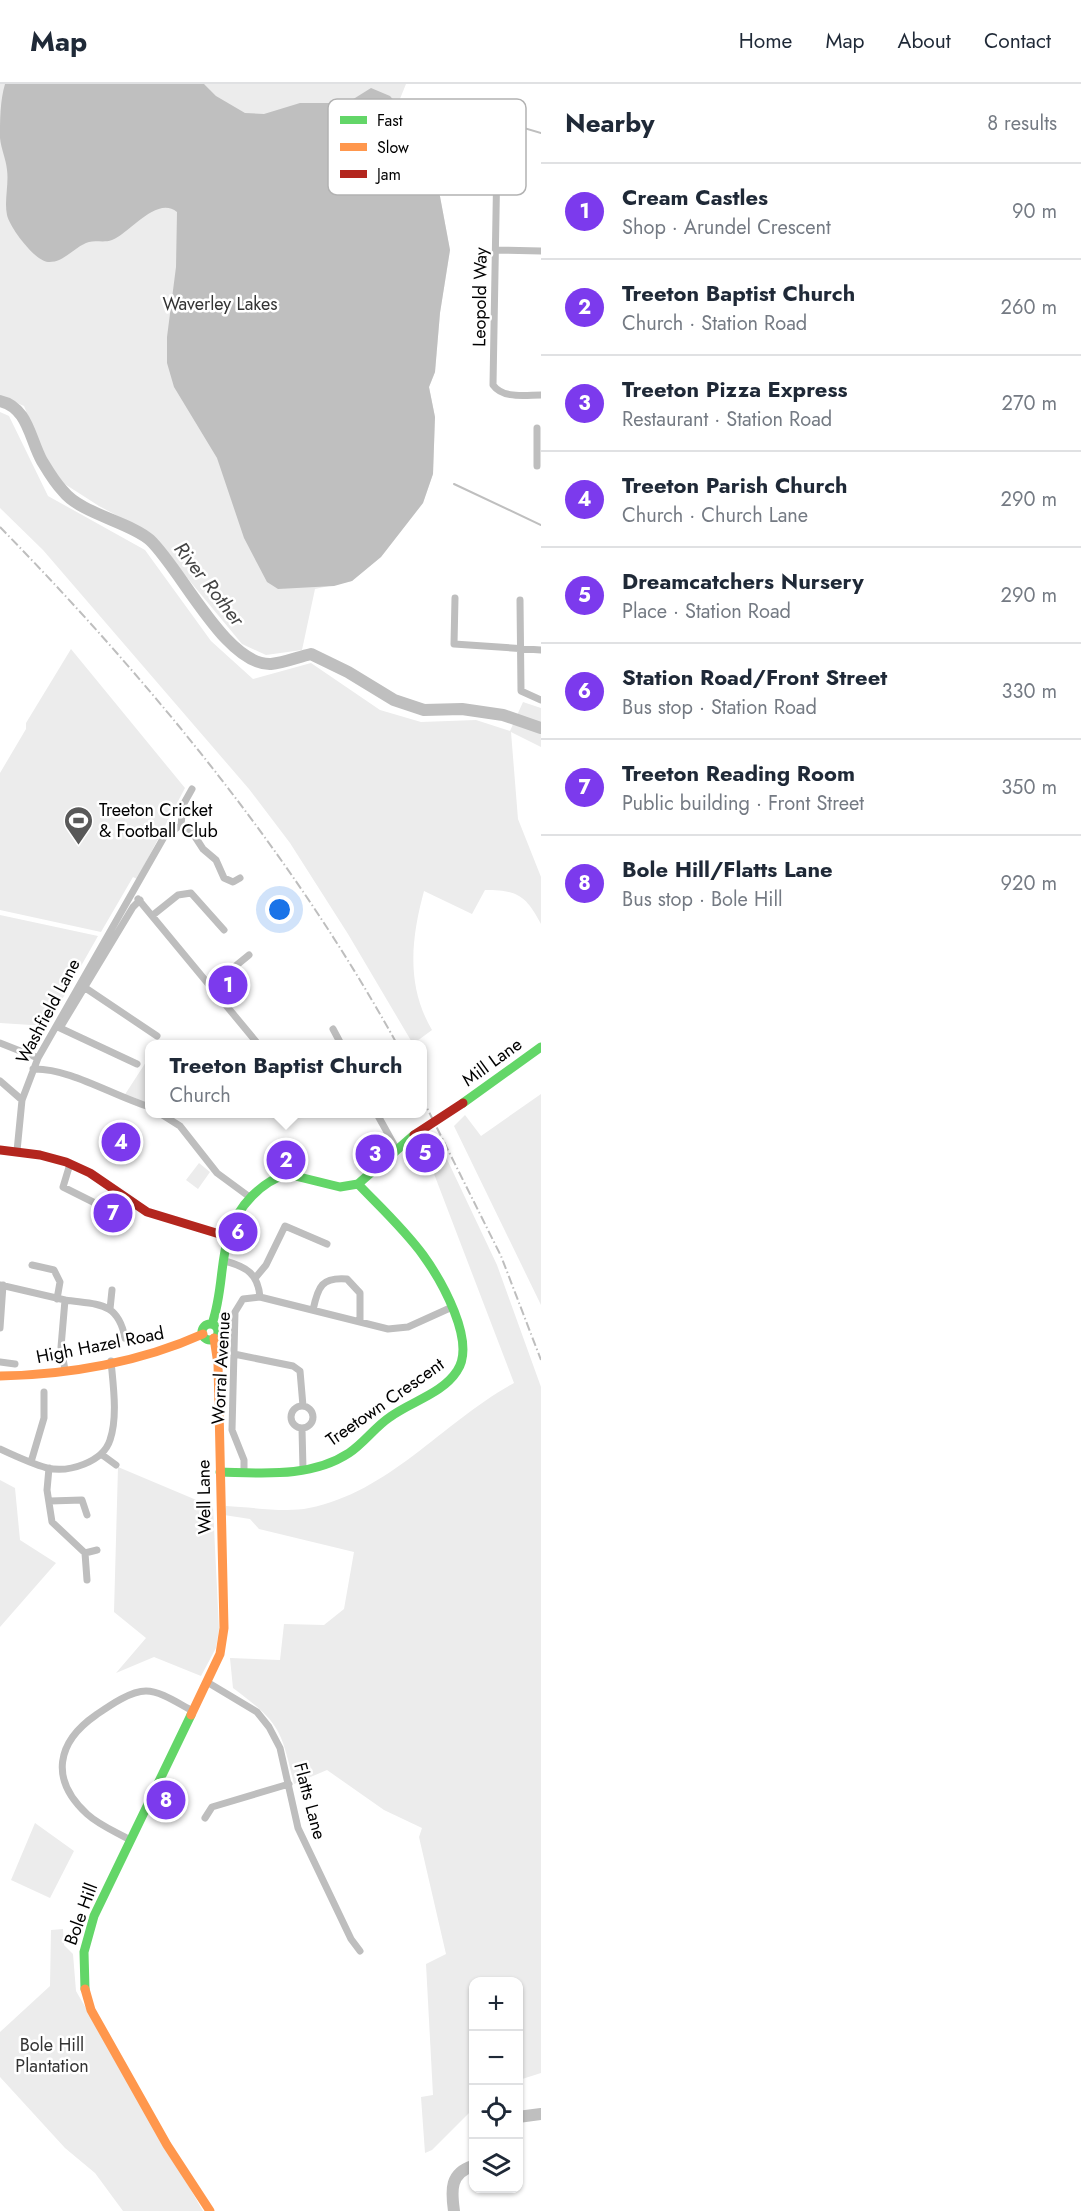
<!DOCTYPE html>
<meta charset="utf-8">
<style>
body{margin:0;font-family:Jost,sans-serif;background:#f6f6f7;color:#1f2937}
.controls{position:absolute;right:18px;bottom:18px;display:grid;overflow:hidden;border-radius:12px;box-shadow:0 2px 4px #0004}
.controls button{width:54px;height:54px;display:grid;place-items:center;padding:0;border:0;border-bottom:2px solid #e0e1e3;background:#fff;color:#1f2937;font:30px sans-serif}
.you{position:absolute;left:280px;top:826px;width:21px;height:21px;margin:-15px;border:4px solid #fff;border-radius:50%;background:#1a73e8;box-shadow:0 0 0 9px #1a73e833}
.badge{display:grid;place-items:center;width:39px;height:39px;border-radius:50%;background:#7c3aed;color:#fff;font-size:20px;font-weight:700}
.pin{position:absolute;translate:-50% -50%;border:3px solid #fff;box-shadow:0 2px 6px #0006}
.popup{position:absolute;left:145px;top:956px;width:282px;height:78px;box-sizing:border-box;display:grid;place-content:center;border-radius:12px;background:#fff;filter:drop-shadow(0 2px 4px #0005);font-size:20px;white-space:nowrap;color:#747a83}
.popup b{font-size:22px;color:#1f2937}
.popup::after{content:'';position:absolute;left:50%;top:100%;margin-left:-12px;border:12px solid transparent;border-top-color:#fff}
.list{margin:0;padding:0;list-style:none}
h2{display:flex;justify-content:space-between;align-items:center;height:78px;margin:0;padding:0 24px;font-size:26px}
h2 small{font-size:20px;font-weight:400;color:#747a83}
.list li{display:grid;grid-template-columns:39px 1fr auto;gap:18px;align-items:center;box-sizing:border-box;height:96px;padding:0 24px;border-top:2px solid #e0e1e3}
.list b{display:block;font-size:22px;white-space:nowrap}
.list p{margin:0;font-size:20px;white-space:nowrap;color:#747a83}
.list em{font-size:20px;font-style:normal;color:#747a83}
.icon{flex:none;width:33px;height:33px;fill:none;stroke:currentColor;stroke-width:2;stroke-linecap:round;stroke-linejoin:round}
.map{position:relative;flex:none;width:541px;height:2127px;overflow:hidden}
header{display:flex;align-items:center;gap:36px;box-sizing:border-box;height:84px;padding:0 30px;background:#fff;border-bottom:2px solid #e0e1e3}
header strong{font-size:28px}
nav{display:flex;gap:33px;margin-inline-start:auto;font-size:21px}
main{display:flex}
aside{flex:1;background:#fff}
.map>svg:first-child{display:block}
.green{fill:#ececec}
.water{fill:#bfbfbf}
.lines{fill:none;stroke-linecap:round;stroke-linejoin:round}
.stream{stroke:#bfbfbf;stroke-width:2}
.river{stroke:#bfbfbf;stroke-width:12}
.street{stroke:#bebebe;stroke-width:7}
.fast{stroke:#63d668;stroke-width:9}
.slow{stroke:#ff974d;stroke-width:9}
.jam{stroke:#b3261e;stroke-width:9}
.rail{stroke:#bebebe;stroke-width:2;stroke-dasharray:9 3 1.5 3;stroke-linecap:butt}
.jam-bridge{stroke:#b3261e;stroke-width:9}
.labels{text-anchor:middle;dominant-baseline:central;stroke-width:5;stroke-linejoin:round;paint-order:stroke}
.street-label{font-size:18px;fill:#000;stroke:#fff}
.park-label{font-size:18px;fill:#333;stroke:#fff}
.poi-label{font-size:18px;fill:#000;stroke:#fff;text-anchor:start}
.water-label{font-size:20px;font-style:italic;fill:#444;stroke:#fff}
.key{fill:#fff;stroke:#b2b2b2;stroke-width:1.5}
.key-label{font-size:16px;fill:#000}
</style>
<header>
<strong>Map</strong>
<nav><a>Home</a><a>Map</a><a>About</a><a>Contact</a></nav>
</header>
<main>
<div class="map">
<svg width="541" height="2127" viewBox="0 0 541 2127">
<rect width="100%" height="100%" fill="#fff"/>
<path class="green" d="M 0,0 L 406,0 L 395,27 C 407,37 411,56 425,63 L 436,91 L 450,166 L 440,229 L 435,288 L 429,303 L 435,333 L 433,390 L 423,419 L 381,473 L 352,497 L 315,505 L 302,566 L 266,571 L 242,560 L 150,449 L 99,422 L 60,397 L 41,363 L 24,322 L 0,312 Z
M 0,328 L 9,332 L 48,412 L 145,466 L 211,557 L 253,595 L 311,579 L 380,626 L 421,638 L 476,636 L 510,647 L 523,618 L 541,624 L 541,663 L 511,648 L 518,735 L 541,793 L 541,840 C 526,812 518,806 485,806 L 472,830 L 424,807 C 411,855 406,902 432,946 L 413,960 L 348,850 L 290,759 L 249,705 L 43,466 L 0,424 Z
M 71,565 L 185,704 L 137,795 L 133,793 L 101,848 L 0,826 L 0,689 L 26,645 L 26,639 Z
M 0,831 L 98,852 L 47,942 L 0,939 Z
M 146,978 L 149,980 L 149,1020 L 124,1012 Z
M 541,1010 L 541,1221 L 454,1042 L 465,1031 L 481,1052 Z
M 436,1052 L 497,1181 L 541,1303 L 541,1989 L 519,1996 L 518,1898 L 473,1898 L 473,2025 L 432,2066 L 425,2069 L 421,2013 L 433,2011 L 426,1880 L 446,1870 L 419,1753 L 422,1744 L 384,1726 L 327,1686 L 294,1700 C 281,1645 280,1639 233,1604 L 230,1574 L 280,1576 L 284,1540 L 324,1541 L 344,1525 L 354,1468 L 259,1445 L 250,1435 L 224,1431 L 226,1422 C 250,1423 286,1429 309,1424 C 390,1408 444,1337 514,1299 L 431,1082 L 439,1076 L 429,1056 Z
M 199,1079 L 210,1088 L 198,1105 L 186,1096 Z
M 118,1383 L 213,1423 L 219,1545 L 216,1564 L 201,1592 L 154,1573 L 116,1589 L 146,1554 L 114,1528 Z
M 0,1396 L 15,1404 L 20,1456 L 56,1479 L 0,1543 Z
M 35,1739 L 74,1767 L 50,1814 L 11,1796 Z
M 63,1845 L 64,1861 L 73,1870 L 76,1907 L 203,2127 L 123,2127 L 95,2089 L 65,2064 L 0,1993 L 0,1948 L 50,1902 L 51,1846 Z"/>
<path class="water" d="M 5,0 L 204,0 L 216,12 L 245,29 L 264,30 L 300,19 L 347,19 L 371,4 L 390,12 L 397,20 L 395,27 C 407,37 411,56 425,63 L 436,91 L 450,166 L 440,229 L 435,288 L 429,303 L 435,333 L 433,390 L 423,419 L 381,473 L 352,497 L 334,502 L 278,505 L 267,498 L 244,454 L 217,374 L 174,303 L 167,279 L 167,253 L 176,183 L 177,128 C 157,111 130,149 112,156 C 104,159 96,156 89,158 C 75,162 64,179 48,178 C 35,177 10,144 7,131 C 4,117 9,100 7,86 C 6,75 1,65 0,54 C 0,36 0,17 5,0 Z"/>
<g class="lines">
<path class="stream" d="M 405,36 L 432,21 L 446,21 L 541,49
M 454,400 L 541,441"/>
<path class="river" d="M 0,317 C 28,323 30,356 42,377 C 48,387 55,399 63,407 C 81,430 130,438 150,456 C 181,485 226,582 271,580 C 284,579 298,573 311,570 L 348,588 L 394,616 L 424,626 L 462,625 L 503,631 L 541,644
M 518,2033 L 541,2030
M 454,2127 C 451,2106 450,2089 473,2082"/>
<path class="street" d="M 497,74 L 493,301 C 503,315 525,311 541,311
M 496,166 L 541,167
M 537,382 L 537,344
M 455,514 L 454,560 L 541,566
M 520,516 L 521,607 L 541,616
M 181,741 L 192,748 L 203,765 L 216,776 L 224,794 L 233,798 L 240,794
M 138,815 L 258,960
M 153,831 L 178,811 L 191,809 L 224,846
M 211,902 L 249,871
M 84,903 L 157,952
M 333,945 L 341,960
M 0,959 L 38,974
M 137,980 L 60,944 L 133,823 L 140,816
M 33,985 C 70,984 113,1012 150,1023
M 0,997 L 22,1016
M 161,1030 L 180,1042 L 217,1089 L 251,1114
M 377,1030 L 397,1066
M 17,1067 L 22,1016 L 38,974 L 164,753 L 181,741 L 183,721 L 192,705
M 70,1080 L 63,1103 L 93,1118
M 225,1177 C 247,1183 258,1190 260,1213
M 32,1181 L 54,1186 L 60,1198 L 57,1215
M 256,1193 L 266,1181 L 285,1142 L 327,1160
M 0,1201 L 65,1216 L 61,1263 L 65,1286
M 65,1216 C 98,1221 118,1217 125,1254
M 110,1225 L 112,1206
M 313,1226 C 318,1202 322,1193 347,1195 L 360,1209 L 360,1238
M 0,1244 L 3,1201
M 234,1270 L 293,1282 L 300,1287 L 303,1322
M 0,1278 L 15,1280
M291 1333a11 11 0 1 1 22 0a11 11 0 1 1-22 0Z
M 302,1345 L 303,1385
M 0,1365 C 15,1372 32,1380 47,1384 C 69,1389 103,1378 110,1356 C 118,1333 113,1300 111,1277
M 101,1370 L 116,1381
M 31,1378 L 44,1334 L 44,1308
M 49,1384 L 47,1406 L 52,1438 L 85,1469 L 87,1496
M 244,1389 L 244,1376 L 232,1346 L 235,1228 L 243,1215 L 260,1213 L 388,1245 L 408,1243 L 450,1224
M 50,1417 L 82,1416 L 87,1431
M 85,1469 L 97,1466
M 207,1598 L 257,1628 L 269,1643 L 280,1664 L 298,1744 L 351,1855 L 360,1867
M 205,1734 L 212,1723 L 289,1700
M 130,1756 C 116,1748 99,1741 87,1730 C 49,1695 57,1658 96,1631 C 109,1622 130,1607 146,1607 C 161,1607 179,1620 193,1627"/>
<path class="fast" d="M 463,1019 L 541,963
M 212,1240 C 228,1194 214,1151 252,1112 C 262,1102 273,1094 287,1090 L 340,1103 L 358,1100 L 414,1051
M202 1248a8 8 0 1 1 16 0a8 8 0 1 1-16 0Z
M 220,1388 C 263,1389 311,1394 349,1369 C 364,1359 375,1343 390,1333 C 412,1317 442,1310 457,1287 C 477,1258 441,1196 423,1171 C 404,1145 380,1123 358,1100
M 85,1905 L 84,1868 L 94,1832 L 191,1631"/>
<path class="slow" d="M 0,1292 C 68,1291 141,1278 203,1250
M 191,1631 L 220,1570 L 224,1544 L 218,1280 L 214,1254
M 85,1905 L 91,1926 L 167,2061 L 210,2127"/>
<path class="jam" d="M 0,1066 L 40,1071 L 66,1078 L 90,1089 L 147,1128 L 226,1152"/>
<path class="rail" d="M 0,443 C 152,599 292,770 397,960
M 422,1014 L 501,1172 L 541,1276"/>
<path class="jam-bridge" d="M 414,1051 L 463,1019"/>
</g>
<defs>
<symbol id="stadium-pin" viewBox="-11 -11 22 30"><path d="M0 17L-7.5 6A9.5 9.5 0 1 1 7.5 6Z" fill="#595959" stroke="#fff"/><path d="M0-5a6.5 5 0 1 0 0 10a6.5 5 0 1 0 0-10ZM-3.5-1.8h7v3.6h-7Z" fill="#fff"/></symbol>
</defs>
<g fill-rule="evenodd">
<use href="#stadium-pin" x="62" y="720" width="33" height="45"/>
</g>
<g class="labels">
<g class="street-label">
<text transform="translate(480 213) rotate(-89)">Leopold Way</text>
<text transform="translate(48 927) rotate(-62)">Washfield Lane</text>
<text transform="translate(492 978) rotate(-36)">Mill Lane</text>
<text transform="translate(100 1261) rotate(-11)">High Hazel Road</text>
<text transform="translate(221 1284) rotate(-87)">Worral Avenue</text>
<text transform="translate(385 1318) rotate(-35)">Treetown Crescent</text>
<text transform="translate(204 1413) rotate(-91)">Well Lane</text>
<text transform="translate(310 1717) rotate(75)">Flatts Lane</text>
<text transform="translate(81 1830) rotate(-70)">Bole Hill</text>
</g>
<g class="park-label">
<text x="220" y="220">Waverley Lakes</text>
<text x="52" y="1961">Bole Hill<tspan x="52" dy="21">Plantation</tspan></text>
</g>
<g class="poi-label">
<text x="99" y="726">Treeton Cricket<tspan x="99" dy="21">&amp; Football Club</tspan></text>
</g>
<g class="water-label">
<text transform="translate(209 500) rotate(52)">River Rother</text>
</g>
</g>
<rect x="328" y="15" width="198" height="96" rx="9" class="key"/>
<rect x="340" y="32" width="27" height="8" fill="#63d668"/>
<rect x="340" y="59" width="27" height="8" fill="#ff974d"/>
<rect x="340" y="86" width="27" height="8" fill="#b3261e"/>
<g class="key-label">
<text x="377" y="42">Fast</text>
<text x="377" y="69">Slow</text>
<text x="377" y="96">Jam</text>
</g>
</svg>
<div class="controls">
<button>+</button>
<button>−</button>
<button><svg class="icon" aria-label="locate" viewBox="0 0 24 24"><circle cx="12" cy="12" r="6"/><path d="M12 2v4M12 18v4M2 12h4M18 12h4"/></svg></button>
<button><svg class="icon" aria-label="layers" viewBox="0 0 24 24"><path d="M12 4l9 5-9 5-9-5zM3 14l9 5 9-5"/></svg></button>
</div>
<div class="you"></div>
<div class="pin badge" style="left:228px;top:901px">1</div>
<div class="pin badge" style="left:286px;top:1076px">2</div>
<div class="popup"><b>Treeton Baptist Church</b>Church</div>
<div class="pin badge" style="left:375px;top:1070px">3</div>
<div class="pin badge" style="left:121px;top:1058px">4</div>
<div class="pin badge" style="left:425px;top:1069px">5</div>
<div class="pin badge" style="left:238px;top:1148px">6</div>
<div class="pin badge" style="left:113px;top:1129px">7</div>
<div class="pin badge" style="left:166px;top:1716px">8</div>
</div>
<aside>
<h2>Nearby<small>8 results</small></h2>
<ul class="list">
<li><span class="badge">1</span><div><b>Cream Castles</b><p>Shop · Arundel Crescent</p></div><em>90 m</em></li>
<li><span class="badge">2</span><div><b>Treeton Baptist Church</b><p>Church · Station Road</p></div><em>260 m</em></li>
<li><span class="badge">3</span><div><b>Treeton Pizza Express</b><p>Restaurant · Station Road</p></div><em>270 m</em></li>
<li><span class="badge">4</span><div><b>Treeton Parish Church</b><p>Church · Church Lane</p></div><em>290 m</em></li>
<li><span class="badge">5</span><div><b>Dreamcatchers Nursery</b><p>Place · Station Road</p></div><em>290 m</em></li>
<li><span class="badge">6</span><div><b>Station Road/Front Street</b><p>Bus stop · Station Road</p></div><em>330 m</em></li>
<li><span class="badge">7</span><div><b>Treeton Reading Room</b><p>Public building · Front Street</p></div><em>350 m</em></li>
<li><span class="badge">8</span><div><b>Bole Hill/Flatts Lane</b><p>Bus stop · Bole Hill</p></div><em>920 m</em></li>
</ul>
</aside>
</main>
